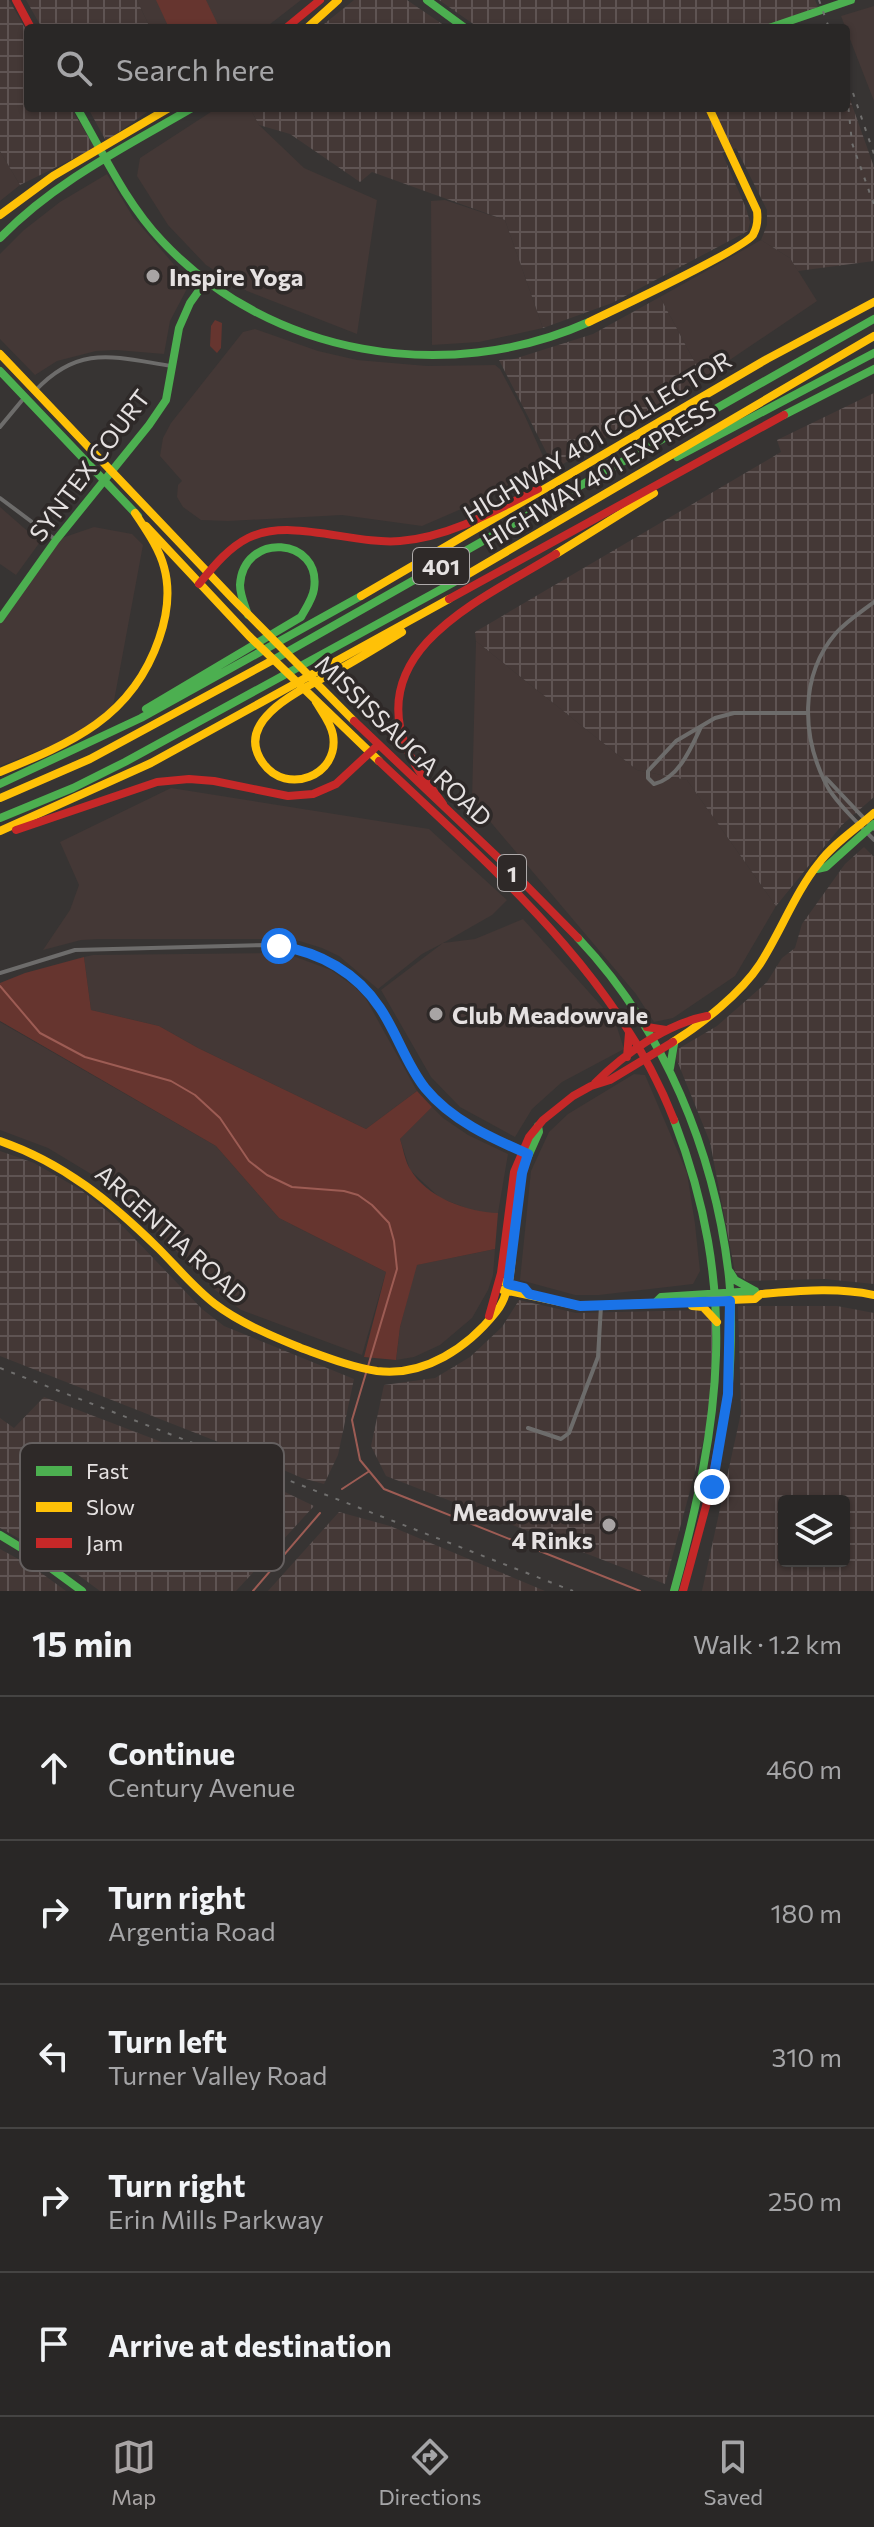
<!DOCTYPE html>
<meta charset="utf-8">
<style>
body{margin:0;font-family:Commissioner,sans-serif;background:#353332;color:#f1f3f6}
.controls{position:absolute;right:24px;bottom:24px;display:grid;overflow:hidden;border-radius:8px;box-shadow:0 2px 6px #0004}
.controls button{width:72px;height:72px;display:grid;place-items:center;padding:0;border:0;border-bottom:2px solid #454443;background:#292726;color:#f1f3f6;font:40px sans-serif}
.stop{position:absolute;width:24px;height:24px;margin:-18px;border:6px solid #1a73e8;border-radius:50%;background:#fff}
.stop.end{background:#1a73e8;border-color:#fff;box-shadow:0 2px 8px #0008}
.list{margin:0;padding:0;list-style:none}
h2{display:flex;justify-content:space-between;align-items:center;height:104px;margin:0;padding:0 32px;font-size:34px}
h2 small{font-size:26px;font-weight:400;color:#a5a5a7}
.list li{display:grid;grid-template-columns:52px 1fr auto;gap:24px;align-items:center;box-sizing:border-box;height:144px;padding:0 32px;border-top:2px solid #454443}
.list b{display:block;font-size:30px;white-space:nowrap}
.list p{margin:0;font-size:26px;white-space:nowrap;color:#a5a5a7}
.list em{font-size:26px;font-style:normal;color:#a5a5a7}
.icon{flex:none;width:44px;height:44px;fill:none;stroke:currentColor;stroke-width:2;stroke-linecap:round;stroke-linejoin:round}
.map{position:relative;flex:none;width:874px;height:1591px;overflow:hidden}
.search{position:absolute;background:#292726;box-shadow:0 2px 6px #0004;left:24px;right:24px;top:24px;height:88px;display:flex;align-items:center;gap:20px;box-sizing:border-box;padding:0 28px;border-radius:8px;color:#a5a5a7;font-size:30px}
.sheet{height:824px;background:#292726}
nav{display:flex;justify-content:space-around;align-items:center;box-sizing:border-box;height:112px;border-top:2px solid #454443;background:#292726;font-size:22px;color:#a5a5a7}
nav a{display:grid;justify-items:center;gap:4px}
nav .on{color:#a8a4a4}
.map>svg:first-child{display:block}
.built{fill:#443836}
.industrial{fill:url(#industrial-grid);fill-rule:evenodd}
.green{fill:#66352f}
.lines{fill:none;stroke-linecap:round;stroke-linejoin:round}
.stream{stroke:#9d5c54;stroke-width:2}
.street{stroke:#6d6c6b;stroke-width:4}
.fast{stroke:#4caf50;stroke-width:8}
.slow{stroke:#ffc107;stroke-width:8}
.jam{stroke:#c62828;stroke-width:8}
.rail{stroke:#706f6e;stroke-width:2;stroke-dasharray:4 8;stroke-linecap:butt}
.route{stroke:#1a73e8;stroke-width:10}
.poi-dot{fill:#a8a4a4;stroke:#2e2928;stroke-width:3}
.labels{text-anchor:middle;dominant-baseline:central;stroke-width:7;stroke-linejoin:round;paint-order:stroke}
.shield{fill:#2e2928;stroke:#aeaaaa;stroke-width:2}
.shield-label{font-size:22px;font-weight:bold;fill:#e5e1e1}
.poi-label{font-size:24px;font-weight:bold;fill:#e5e1e1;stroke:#2e2928;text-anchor:start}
.street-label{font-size:24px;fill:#e5e1e1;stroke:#2e2928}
.key{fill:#2e2928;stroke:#656060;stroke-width:2}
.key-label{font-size:22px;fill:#e5e1e1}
</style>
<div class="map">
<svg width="874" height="1591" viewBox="0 0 874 1591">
<defs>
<pattern id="industrial-grid" width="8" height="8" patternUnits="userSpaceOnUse" patternTransform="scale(2)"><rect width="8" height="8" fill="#443836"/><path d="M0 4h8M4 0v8" fill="none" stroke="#5f5453"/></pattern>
</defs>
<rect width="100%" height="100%" fill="#373433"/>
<path class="built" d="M 137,0 L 301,0 L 265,28 L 150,28 Z
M 874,6 L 874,101 L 841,16 Z
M 217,108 L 250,108 L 259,125 L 304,168 L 377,200 L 357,334 L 247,291 L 206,265 L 168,225 L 137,176 L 140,158 Z
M 0,151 L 20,185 L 0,201 Z
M 107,174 L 133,217 L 190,283 L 170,321 L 164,354 L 116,350 L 96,351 L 57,361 L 35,375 L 0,339 L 0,254 L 24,230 L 60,202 Z
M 445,200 L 505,220 L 543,328 L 479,342 L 432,345 L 431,201 Z
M 761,240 L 790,258 L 817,301 L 703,378 L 660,297 Z
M 255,329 L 318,351 L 357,360 L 427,366 L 495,365 L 500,369 L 524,414 L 547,465 L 542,474 L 422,526 L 342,515 L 228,521 L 201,520 L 183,507 L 177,497 L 178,485 L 182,481 L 160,456 L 163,438 L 171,423 L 243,332 Z
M 0,507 L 40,542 L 16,575 L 0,564 Z
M 94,527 L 132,534 L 143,545 L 111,717 L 96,728 L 0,766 L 0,614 L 2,615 L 56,540 Z
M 476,641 L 637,770 L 687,780 L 776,906 L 735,976 L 673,1018 L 654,1022 L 636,994 L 472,800 Z
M 171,788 L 429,829 L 507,900 L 492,915 L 443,943 L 475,939 L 523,919 L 615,1021 L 624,1049 L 562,1082 L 532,1109 L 515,1137 L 460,1107 L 431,1077 L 381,990 L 443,943 L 422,954 L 378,989 L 339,956 L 322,948 L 293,939 L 98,939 L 81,940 L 43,950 L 70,910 L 79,885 L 60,842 Z
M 273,953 L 293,956 L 331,970 L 355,987 L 366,999 L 417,1091 L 366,1129 L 198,1048 L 159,1026 L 91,1010 L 84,957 L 93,955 Z
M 0,1022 L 216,1146 L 279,1218 L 386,1272 L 362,1355 L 241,1310 L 215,1290 L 130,1205 L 96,1177 L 48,1148 L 0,1130 Z
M 634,1074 L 645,1075 L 687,1173 L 695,1224 L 700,1271 L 693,1284 L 599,1295 L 575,1295 L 520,1280 L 531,1171 L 549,1132 L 568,1114 Z
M 432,1107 L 443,1118 L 468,1135 L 508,1154 L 498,1213 L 479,1213 L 440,1198 L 410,1170 L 400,1139 Z
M 495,1249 L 493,1275 L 488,1290 L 472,1318 L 440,1345 L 414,1357 L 396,1360 L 400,1327 L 416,1265 Z"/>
<path class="industrial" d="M 0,0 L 9,0 L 28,33 L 28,108 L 71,108 L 95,148 L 20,185 L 0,151 Z
M 26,0 L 137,0 L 150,28 L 42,28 Z
M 354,0 L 407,0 L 448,28 L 319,28 Z
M 439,0 L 815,0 L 818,7 L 760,28 L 479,28 Z
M 846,88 L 874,167 L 874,261 L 798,271 L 790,258 L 761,240 L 767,225 L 767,210 L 736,148 L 722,153 L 746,208 L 750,222 L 748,231 L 612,303 L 543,328 L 505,220 L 372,172 L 360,182 L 290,134 L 259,125 L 250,108 L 846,108 Z
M 88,108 L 153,108 L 106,141 Z
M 660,297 L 703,378 L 555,469 L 499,360 L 514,359 L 593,334 Z
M 874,393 L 874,797 L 842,825 L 776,906 L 687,780 L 637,770 L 476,641 L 475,632 L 781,452 L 777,440 Z
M 864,847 L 874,857 L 874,1284 L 825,1279 L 747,1281 L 735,1272 L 710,1142 L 676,1058 L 678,1049 L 717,1026 L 767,982 L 782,958 L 795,948 L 802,924 L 845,864 Z
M 0,1151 L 34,1163 L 81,1190 L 111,1214 L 202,1309 L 224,1326 L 354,1379 L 338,1455 L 324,1484 L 302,1478 L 226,1445 L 0,1356 Z
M 519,1300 L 576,1313 L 702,1310 L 713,1320 L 710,1416 L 665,1584 L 386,1476 L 371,1446 L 384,1385 L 435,1378 L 470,1357 L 502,1327 Z
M 738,1306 L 837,1306 L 874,1313 L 874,1591 L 702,1591 L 741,1413 ZM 784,1501 L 844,1501 L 844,1561 L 784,1561 Z
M 44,1397 L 256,1478 L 314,1506 L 236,1591 L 100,1591 L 58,1560 L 0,1528 L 0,1418 L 14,1428 Z
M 339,1512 L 390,1526 L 545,1591 L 268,1591 Z
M 0,1549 L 33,1567 L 66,1591 L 0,1591 Z"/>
<path class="green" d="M 156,0 L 206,0 L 219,27 L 169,28 Z
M 215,320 L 222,323 L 221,348 L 217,353 L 210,346 L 211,326 Z
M 84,957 L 91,1010 L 159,1026 L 198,1048 L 366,1129 L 417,1091 L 432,1107 L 400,1139 C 403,1148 405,1161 410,1169 C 426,1197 467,1212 498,1213 L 495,1249 L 417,1265 L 400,1327 L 396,1360 L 364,1357 L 386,1272 L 279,1218 L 216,1146 L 0,1021 L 0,983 L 25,973 Z"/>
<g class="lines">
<path class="stream" d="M 0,986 L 40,1033 L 85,1057 L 171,1081 L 195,1095 L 220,1118 L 249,1161 L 267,1175 L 292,1187 L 344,1191 L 358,1195 L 372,1205 L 389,1223 L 394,1241 L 397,1269 L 352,1420 L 360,1460 L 384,1489 L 640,1591
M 342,1489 L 368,1472
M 253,1591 L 320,1513"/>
<path class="street" d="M 35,391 C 79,344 114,357 171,366
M 0,427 L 24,398
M 0,498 L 56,540
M 874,602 C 861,612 847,621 836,633 C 799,676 802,737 826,784 C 834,801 861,826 874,840
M 701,727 C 691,748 679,778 654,784 L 648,778 L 648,771 L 676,741 L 715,718 L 734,713 L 807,713
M 826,778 L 874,829
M 0,973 L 75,950 L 268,945 C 313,947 359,972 382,1011 C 396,1036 406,1064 424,1087 C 449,1118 487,1135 522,1151
M 528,1428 L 561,1439 L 569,1433 L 598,1357 L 601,1306"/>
<path class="fast" d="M 427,0 L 465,28
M 769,28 L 851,0
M 77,108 C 103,153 126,203 162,241 C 270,356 446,386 589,322
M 0,238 C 54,182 125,147 192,108
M 0,371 L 138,516
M 784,415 L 874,369
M 677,457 L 874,353
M 0,619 L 56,540 L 149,425 L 166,400 L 179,328 L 190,303 L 205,282
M 273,660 L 874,319
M 146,709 L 301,617 C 306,608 313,598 314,589 C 322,537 243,531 240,585 C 240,595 245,606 248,615
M 0,784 L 141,718 L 361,596
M 0,818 L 73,788 L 125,762 L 458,580
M 817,869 L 826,867 L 874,824
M 578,938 C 664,1029 715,1152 729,1277 C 733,1317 731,1358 728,1398
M 670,1068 L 674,1044
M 674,1120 C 739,1290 721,1420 674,1591
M 513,1242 L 523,1168 L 539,1132 L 538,1126
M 730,1272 L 735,1280 L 755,1291
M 656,1302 L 661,1297 L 755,1291
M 0,1535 L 33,1555 L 82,1591"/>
<path class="slow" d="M 307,28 L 338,0
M 0,215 L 53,176 L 169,108
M 589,322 C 614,310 742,250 753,235 C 757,228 758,219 757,211 L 709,108
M 0,354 L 234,600 L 354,721
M 146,526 L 249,636 L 379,761
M 556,554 L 654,493
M 458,580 L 874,336
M 361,596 L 767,359 L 874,302
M 316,702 C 322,712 331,723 333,735 C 340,776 286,796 263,763 C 230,718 310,686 338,670 C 360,658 381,645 402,632
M 0,772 C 71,743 132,718 159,639 C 167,616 171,592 164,567 C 159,548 146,530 135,513
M 0,798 L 90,759 L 273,660
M 0,831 L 151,763 L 449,599
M 673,1042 C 702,1024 741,993 760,964 C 780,933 796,891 819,863 C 833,844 856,829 874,813
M 0,1141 C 64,1163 111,1202 159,1249 C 177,1267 194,1288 215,1304 C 240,1323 272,1336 301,1348 C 326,1357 351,1367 377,1371 C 425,1377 468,1347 496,1312 C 511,1294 511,1264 513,1242
M 504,1282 L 524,1288 L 529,1294
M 503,1290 L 580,1306 L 755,1299 L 761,1294 C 799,1291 836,1287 874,1295
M 692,1306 L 703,1307 L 717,1322"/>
<path class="jam" d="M 16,0 L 31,28
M 286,28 L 320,0
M 199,584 C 213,567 228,548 248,538 C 290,517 353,545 400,541 C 449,537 495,511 538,489
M 449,599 L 784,415
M 354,721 L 509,868 L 578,938
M 379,761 C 490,866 617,973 674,1120
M 443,804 C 430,786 415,768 406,747 C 366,646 489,596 556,554
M 16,830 L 157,782 L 189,779 L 214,781 L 288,796 L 313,794 L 336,784 L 378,745
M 647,1027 L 666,1030
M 627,1057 L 629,1033
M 595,1083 C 624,1054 666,1024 707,1016
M 489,1316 L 501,1273 L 514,1172 L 529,1137 L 543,1120 L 573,1096 L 591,1086 L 610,1080 L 673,1042
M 683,1591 L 709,1495 L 728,1398"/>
<path class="rail" d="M 819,0 L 829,28
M 846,84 L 852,143 L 874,205
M 853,93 L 874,154
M 0,1368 L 573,1591"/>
</g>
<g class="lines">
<path class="route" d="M 279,946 C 320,952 357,973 380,1008 C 397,1033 406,1064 425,1088 C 451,1120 491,1138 528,1154 L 522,1173 L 508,1284 L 524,1288 L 529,1294 L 580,1306 L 730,1301 L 728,1394 L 712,1487"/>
</g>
<g class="poi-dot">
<circle cx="153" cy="276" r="8"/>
<circle cx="436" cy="1014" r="8"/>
<circle cx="609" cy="1525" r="8"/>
</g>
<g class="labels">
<g class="shield">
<rect x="413" y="548" width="56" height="36" rx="6"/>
<rect x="498" y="855" width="28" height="36" rx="6"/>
</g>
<g class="shield-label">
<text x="441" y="566">401</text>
<text x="512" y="873">1</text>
</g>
<g class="poi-label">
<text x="169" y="276">Inspire Yoga</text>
<text x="452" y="1014">Club Meadowvale</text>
<text x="593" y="1511" text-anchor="end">Meadowvale<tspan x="593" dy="28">4 Rinks</tspan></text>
</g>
<g class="street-label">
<text transform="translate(597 436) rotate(-31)">HIGHWAY 401 COLLECTOR</text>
<text transform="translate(89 465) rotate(-53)">SYNTEX COURT</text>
<text transform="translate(599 474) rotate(-31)">HIGHWAY 401 EXPRESS</text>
<text transform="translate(404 740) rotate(44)">MISSISSAUGA ROAD</text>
<text transform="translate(172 1234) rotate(42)">ARGENTIA ROAD</text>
</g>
</g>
<rect x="20" y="1443" width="264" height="128" rx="12" class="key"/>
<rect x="36" y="1466" width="36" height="10" fill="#4caf50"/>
<rect x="36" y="1502" width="36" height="10" fill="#ffc107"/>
<rect x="36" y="1538" width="36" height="10" fill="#c62828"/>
<g class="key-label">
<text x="86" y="1479">Fast</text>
<text x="86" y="1515">Slow</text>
<text x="86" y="1551">Jam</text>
</g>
</svg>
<div class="controls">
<button><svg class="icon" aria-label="layers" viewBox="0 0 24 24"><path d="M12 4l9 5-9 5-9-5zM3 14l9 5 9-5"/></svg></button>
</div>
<div class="stop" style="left:279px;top:946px"></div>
<div class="stop end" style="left:712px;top:1487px"></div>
<div class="search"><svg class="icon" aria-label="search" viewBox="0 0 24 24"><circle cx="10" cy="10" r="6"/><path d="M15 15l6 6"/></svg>Search here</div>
</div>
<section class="sheet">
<h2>15 min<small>Walk · 1.2 km</small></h2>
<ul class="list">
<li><svg class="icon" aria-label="ahead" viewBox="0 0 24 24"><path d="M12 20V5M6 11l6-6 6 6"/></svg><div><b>Continue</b><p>Century Avenue</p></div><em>460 m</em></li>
<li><svg class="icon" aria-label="right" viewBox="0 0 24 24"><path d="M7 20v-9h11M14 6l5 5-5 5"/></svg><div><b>Turn right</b><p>Argentia Road</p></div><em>180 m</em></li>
<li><svg class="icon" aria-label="left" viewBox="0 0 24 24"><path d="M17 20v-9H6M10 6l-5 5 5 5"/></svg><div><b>Turn left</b><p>Turner Valley Road</p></div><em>310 m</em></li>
<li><svg class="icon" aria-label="right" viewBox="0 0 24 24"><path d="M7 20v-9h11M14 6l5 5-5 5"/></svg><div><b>Turn right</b><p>Erin Mills Parkway</p></div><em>250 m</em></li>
<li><svg class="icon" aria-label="arrive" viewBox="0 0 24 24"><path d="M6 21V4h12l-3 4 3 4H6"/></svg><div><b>Arrive at destination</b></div></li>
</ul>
</section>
<nav>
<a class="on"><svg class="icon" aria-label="map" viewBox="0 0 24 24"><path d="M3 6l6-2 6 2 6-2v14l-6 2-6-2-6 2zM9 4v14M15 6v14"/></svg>Map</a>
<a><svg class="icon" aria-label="directions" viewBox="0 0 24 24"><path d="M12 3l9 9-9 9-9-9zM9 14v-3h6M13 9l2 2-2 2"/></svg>Directions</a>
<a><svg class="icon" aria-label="saved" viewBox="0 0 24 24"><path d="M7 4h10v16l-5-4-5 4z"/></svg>Saved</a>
</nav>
